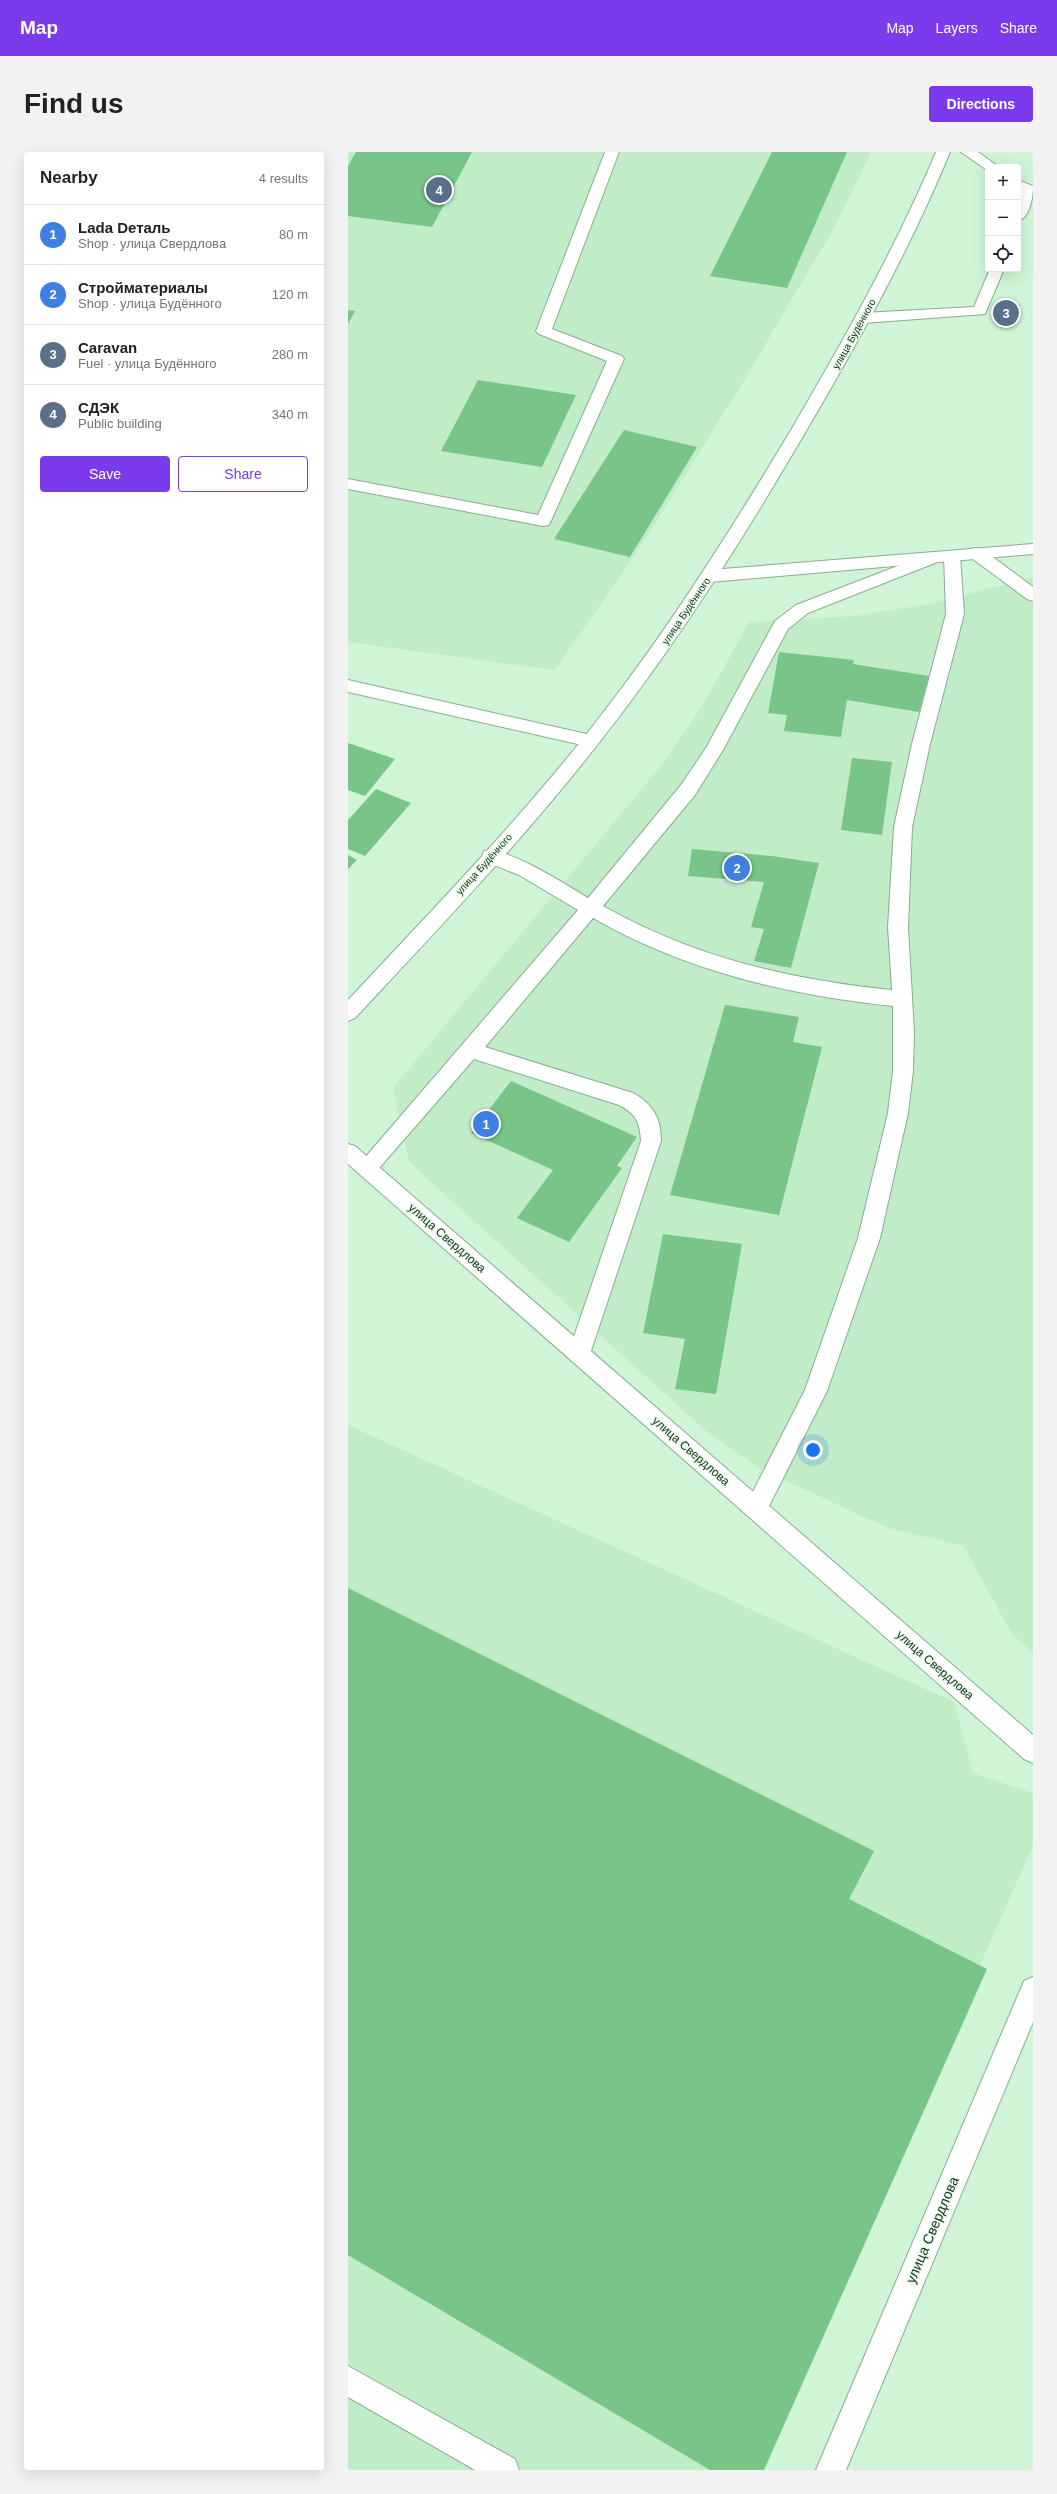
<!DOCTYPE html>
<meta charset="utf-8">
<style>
body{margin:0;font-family:Helvetica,sans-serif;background:#f2f2f2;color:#202124}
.controls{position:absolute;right:12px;top:12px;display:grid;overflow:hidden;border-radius:4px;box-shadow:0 4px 16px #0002}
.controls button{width:36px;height:36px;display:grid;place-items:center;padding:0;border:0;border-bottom:1px solid #e0e0e0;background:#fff;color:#202124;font:20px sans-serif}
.you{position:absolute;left:465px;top:1298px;width:14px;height:14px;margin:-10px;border:3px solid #fff;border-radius:50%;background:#1a73e8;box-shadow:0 0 0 6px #1a73e833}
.badge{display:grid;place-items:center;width:26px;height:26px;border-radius:50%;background:#7c3aed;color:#fff;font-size:13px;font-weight:700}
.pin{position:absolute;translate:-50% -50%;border:2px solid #fff;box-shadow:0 1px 4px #0006}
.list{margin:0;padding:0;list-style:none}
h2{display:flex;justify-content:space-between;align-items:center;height:52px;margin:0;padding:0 16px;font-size:17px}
h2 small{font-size:13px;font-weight:400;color:#757577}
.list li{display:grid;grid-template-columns:26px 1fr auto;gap:12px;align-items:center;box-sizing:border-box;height:60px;padding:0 16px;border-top:1px solid #e0e0e0}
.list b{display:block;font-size:15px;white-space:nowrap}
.list p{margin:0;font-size:13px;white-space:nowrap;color:#757577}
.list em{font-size:13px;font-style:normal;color:#757577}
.actions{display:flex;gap:8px;padding:12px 16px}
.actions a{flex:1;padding:9px 0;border:1px solid #7c3aed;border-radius:4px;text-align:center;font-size:14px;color:#7c3aed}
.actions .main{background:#7c3aed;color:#fff}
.icon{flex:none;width:22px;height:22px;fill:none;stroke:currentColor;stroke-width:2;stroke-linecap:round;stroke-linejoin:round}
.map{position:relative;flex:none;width:685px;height:2318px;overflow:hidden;border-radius:4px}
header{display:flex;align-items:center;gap:24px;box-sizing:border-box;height:56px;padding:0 20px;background:#7c3aed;color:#fff}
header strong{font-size:19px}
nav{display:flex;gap:22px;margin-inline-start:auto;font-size:14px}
.intro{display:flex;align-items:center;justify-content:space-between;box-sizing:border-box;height:96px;padding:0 24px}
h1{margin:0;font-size:28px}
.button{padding:10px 18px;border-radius:4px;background:#7c3aed;color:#fff;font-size:14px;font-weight:700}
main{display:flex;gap:24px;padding:0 24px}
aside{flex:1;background:#fff;border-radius:4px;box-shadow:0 4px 16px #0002}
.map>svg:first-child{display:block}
.built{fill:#c1ecc8}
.building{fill:#79c489}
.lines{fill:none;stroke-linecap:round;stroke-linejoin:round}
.service-casing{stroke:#89ac8f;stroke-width:2}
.minor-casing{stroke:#89ac8f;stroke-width:2}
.tertiary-casing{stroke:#89ac8f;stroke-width:2}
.primary-casing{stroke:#89ac8f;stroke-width:2}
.service{fill:#fff;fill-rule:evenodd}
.minor{fill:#fff;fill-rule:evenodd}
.tertiary{fill:#fff;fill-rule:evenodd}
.primary{fill:#fff;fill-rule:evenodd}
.labels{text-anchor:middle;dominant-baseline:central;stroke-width:3;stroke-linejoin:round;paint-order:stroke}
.far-street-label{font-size:10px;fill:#213024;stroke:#e8feeb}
.street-label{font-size:12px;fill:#213024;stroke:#e8feeb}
.near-street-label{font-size:14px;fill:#213024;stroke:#e8feeb}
</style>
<header>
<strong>Map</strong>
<nav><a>Map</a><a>Layers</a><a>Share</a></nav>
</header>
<div class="intro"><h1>Find us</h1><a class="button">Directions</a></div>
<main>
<aside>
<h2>Nearby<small>4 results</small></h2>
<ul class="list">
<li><span class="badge" style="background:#3f7fe0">1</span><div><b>Lada Dеталь</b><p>Shop · улица Свердлова</p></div><em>80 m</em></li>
<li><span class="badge" style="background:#3f7fe0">2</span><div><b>Стройматериалы</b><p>Shop · улица Будённого</p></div><em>120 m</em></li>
<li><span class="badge" style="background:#5c6f8a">3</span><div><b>Caravan</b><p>Fuel · улица Будённого</p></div><em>280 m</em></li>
<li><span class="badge" style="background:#5c6f8a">4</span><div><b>СДЭК</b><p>Public building</p></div><em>340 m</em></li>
</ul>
<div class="actions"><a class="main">Save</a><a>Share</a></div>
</aside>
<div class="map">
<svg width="685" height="2318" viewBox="0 0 685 2318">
<rect width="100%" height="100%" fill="#d0f5d6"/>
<path class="built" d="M 0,0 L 523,0 L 486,76 L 394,232 L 293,394 L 207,518 L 0,490 Z
M 685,425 L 685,1501 L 664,1482 L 615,1394 L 540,1376 L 411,1316 L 358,1279 L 61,1010 L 45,936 L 316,610 L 355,553 L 401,470 L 506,464 L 581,452 Z
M 0,1273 L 606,1550 L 625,1621 L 685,1641 L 685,1694 L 407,2318 L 0,2318 Z"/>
<path class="building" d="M 8,0 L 124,0 L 84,75 L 0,64 L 0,14 Z
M 424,0 L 499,0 L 439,136 L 362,124 Z
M 0,158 L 7,159 L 0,172 Z
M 130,228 L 228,243 L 194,315 L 93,299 Z
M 276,278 L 349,295 L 282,405 L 206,387 Z
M 431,500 L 506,508 L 505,512 L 581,524 L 571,560 L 499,548 L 493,585 L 436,579 L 439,563 L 420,561 Z
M 0,591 L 47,607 L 17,644 L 0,638 Z
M 504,606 L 544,610 L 534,683 L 493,678 Z
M 28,637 L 63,651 L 17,704 L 0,697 L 0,668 Z
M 344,697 L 424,704 L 471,711 L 443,816 L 406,809 L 416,777 L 403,775 L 416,730 L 340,724 Z
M 0,703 L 9,708 L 0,717 Z
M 377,853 L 451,865 L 445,890 L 474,895 L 431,1063 L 322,1043 Z
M 163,929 L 289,985 L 269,1014 L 274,1016 L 221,1090 L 169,1066 L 205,1018 L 123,981 Z
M 315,1082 L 394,1092 L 368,1242 L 327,1237 L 337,1187 L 295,1181 Z
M 0,1436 L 526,1699 L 501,1747 L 639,1817 L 416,2318 L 362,2318 L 0,2103 Z"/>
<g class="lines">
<defs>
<path id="service" d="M 257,0 L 271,0 L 204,177 L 274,204 L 276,207 L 201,373 L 195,374 L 0,337 L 0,327 L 190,363 L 259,209 L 191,182 L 188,179 Z
M 613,0 L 630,0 L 651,15 L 640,15 L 639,18 Z
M 670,28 L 685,34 C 685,45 682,66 670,69 L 670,47 L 673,40 L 670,38 Z
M 642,117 L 656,117 L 637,162 L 515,171 L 507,166 L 515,161 L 626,155 Z
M 628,396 L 634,397 L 685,435 L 685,449 L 679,447 L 622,405 L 620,401 L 622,397 Z
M 604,399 L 610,400 L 612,404 L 616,462 L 582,592 L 564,675 L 560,775 L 566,880 L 565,919 L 560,961 L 532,1086 L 479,1239 L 416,1364 L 408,1367 L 400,1364 L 396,1357 L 457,1238 L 510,1086 L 540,961 L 545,919 L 545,854 C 440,843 337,819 245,766 L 137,895 L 285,941 C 305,952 313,966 313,989 L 242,1202 L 239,1209 L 231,1211 L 223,1209 L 220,1202 L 293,989 C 292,970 288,962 271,953 L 126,907 L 26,1022 L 19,1024 L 12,1022 L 8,1016 L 230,758 L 171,723 L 136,709 L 134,704 L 136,699 C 157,693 220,734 240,746 L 333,633 L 358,596 L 427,469 L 448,453 L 581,402 L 587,403 L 589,407 L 587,411 L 460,461 L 440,477 L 375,598 L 347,643 L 255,754 C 345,805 442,828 544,838 L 540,775 L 546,675 L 564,592 L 598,462 L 596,404 L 598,400 Z
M 0,2214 L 167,2307 L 171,2318 L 127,2318 L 0,2245 Z"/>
<path id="minor" d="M 685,392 L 685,402 L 362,430 L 356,428 L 353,424 L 356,420 L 362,418 Z
M 0,528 L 243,583 L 249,585 L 252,589 L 249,593 L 243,595 L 0,540 Z"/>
<path id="tertiary" d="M 0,992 L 7,994 L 685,1583 L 685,1611 L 676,1607 L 0,1012 Z
M 685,1825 L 685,1870 L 498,2318 L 468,2318 L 676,1829 Z"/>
<path id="primary" d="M 588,0 L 602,0 C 563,95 513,185 461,274 C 397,384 329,492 250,592 C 175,688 90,777 7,866 L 0,869 L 0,848 C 80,762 163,677 237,584 C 315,486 382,380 446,273 C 498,184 548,95 588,0 Z"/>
</defs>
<use href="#service" class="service-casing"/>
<use href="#minor" class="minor-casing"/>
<use href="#tertiary" class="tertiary-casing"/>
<use href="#primary" class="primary-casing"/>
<use href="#service" class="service"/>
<use href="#minor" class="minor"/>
<use href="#tertiary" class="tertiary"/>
<use href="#primary" class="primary"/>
</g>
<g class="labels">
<g class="far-street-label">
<text transform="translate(506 182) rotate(-61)">улица Будённого</text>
<text transform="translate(338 459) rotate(-56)">улица Будённого</text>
<text transform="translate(136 712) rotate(-48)">улица Будённого</text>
</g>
<g class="street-label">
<text transform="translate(99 1086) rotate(41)">улица Свердлова</text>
<text transform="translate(343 1299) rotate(41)">улица Свердлова</text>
<text transform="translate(587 1513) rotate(41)">улица Свердлова</text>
</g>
<g class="near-street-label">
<text transform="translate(584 2078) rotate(-67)">улица Свердлова</text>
</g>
</g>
</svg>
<div class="controls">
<button>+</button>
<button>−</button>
<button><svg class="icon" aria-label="locate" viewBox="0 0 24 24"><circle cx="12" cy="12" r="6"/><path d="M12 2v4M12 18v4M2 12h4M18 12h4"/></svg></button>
</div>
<div class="you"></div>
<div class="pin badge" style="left:138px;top:972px;background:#3f7fe0">1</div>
<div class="pin badge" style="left:389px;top:716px;background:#3f7fe0">2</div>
<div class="pin badge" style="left:658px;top:161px;background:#5c6f8a">3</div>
<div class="pin badge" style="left:91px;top:38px;background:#5c6f8a">4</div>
</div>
</main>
